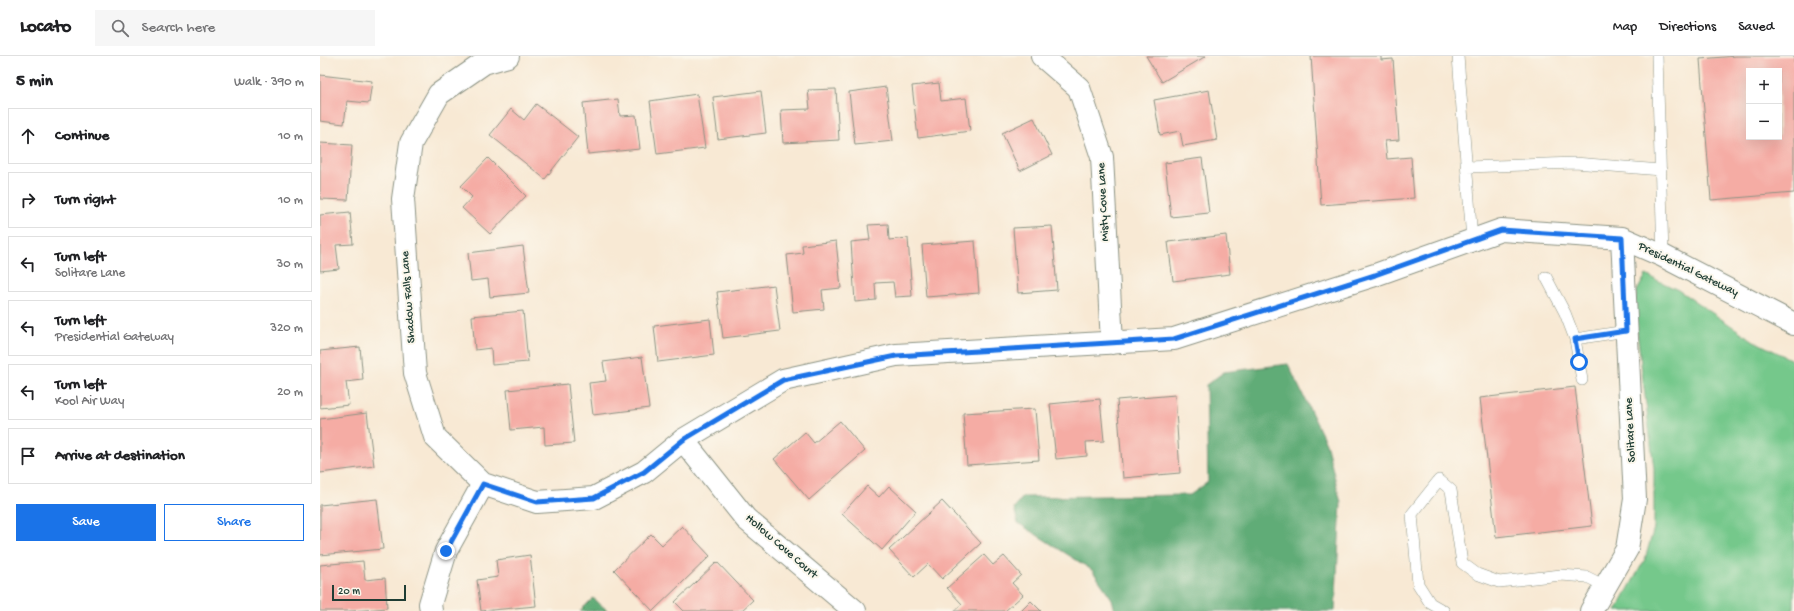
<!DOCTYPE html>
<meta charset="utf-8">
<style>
body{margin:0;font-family:"Gochi Hand",sans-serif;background:#f6f6f6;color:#202124}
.controls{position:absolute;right:12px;top:12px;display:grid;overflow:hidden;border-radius:0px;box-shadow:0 4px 16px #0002}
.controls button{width:36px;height:36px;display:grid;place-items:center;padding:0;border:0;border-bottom:1px solid #e0e0e0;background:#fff;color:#202124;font:20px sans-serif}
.scale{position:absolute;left:12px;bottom:10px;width:74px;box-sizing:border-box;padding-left:4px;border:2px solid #1f3d34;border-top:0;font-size:11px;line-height:14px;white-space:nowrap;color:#1f3d34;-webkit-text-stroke:3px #fbf7ec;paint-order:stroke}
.stop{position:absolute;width:12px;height:12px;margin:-9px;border:3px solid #1a73e8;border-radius:50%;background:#fff}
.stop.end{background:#1a73e8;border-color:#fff;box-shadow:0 1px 4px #0008}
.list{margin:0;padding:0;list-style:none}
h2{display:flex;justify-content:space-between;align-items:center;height:52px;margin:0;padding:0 16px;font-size:17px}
h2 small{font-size:13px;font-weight:400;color:#757577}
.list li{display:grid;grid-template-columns:26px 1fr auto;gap:12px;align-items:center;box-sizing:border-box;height:56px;margin:0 8px 8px;padding:0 8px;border:1px solid #e0e0e0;border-radius:0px}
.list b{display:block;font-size:15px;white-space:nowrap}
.list p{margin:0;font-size:13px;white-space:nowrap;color:#757577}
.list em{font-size:13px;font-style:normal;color:#757577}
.actions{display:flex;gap:8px;padding:12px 16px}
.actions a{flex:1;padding:9px 0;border:1px solid #1a73e8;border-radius:0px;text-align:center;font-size:14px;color:#1a73e8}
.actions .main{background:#1a73e8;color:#fff}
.icon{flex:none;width:22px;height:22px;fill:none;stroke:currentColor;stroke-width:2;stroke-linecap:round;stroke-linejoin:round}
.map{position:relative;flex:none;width:1474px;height:555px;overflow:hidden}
header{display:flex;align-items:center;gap:24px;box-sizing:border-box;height:56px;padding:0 20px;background:#fff;border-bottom:1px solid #e0e0e0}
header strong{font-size:19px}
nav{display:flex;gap:22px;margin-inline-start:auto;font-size:14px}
.search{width:280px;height:36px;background:#f6f6f6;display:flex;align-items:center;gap:10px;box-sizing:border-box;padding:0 14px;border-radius:0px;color:#757577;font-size:15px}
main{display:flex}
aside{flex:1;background:#fff}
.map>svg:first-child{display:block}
.green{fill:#75c88b;stroke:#4a8260}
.forest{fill:#60ac77;stroke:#407456}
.building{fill:#f5aca4;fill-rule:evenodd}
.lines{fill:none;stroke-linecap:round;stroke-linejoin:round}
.lane-casing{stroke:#8c9384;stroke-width:12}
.street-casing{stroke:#8c9384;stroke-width:24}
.lane{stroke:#fff;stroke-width:11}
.street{stroke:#fff;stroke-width:22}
.route{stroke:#1a73e8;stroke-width:5}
.labels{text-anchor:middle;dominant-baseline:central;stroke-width:4;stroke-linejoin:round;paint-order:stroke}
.street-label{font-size:12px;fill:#1f3d34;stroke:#fbf7ec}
</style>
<header>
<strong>Locato</strong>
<div class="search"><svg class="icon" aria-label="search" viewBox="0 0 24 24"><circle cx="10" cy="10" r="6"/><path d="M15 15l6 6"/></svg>Search here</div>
<nav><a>Map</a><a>Directions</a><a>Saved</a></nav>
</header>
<main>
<aside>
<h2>5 min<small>Walk · 390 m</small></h2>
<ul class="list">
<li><svg class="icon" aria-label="ahead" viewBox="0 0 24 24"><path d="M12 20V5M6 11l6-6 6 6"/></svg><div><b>Continue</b></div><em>10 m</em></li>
<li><svg class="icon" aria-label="right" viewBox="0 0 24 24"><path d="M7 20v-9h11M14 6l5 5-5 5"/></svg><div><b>Turn right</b></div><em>10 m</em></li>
<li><svg class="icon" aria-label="left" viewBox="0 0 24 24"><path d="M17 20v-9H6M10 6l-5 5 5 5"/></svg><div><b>Turn left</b><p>Solitare Lane</p></div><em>30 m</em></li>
<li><svg class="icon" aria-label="left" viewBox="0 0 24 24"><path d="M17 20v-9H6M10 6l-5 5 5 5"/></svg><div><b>Turn left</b><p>Presidential Gateway</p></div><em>320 m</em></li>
<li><svg class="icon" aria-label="left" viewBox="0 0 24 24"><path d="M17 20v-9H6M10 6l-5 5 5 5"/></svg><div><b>Turn left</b><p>Kool Air Way</p></div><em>20 m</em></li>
<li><svg class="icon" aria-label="arrive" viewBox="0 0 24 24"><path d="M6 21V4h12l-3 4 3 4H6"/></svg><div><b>Arrive at destination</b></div></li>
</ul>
<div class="actions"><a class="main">Save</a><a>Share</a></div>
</aside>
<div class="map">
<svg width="1474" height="555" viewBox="0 0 1474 555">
<rect width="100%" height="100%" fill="#fbf7ec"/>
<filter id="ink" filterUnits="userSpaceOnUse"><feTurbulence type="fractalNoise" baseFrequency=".025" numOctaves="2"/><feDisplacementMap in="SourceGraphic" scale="8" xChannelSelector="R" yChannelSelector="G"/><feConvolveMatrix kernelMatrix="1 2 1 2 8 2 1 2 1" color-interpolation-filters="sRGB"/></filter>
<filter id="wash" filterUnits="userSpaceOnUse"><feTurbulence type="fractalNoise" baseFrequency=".012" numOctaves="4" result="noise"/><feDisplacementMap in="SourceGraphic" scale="16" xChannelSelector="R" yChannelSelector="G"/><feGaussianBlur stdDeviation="0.9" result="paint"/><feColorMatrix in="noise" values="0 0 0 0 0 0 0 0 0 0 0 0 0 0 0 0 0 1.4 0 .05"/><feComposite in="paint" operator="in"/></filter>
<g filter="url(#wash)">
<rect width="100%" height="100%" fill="#f8e9d4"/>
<path class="green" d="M 1326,219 L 1358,234 L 1434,285 L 1474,305 L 1474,551 L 1472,555 L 1296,555 L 1325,503 L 1334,472 L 1334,413 L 1314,251 L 1317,235 Z"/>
<path class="forest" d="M 968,308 L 1006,387 L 1021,447 L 1015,555 L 795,555 L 792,543 L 772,514 L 698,467 L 694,452 L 703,441 L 870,439 L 888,426 L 886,329 L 904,316 Z
M 273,542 L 288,555 L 260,555 Z"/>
<g id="blocks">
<path class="building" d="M 826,0 L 886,0 L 842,26 Z
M 991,0 L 1061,0 L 1061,4 L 1073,3 L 1079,84 L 1065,85 L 1067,103 L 1091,101 L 1094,142 L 1001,149 Z
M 1416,0 L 1474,0 L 1474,137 L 1391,144 L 1380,3 ZM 1429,15 L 1459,15 L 1459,81 L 1429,81 Z
M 0,19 L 52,25 L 49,47 L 27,45 L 24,68 L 0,65 Z
M 619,27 L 621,45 L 646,42 L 650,75 L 598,82 L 592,30 Z
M 566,31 L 573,85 L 535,89 L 529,36 Z
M 516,33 L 519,84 L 463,87 L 461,54 L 490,53 L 488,34 Z
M 889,34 L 897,84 L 863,90 L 860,75 L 840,79 L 834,44 Z
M 441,35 L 446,77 L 398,83 L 393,41 Z
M 377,38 L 385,92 L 337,98 L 330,45 Z
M 298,43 L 300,60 L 316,59 L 320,93 L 268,98 L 263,47 Z
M 216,48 L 258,81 L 225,123 L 170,79 L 191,53 L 204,64 Z
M 714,62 L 732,99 L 700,115 L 682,77 Z
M 0,87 L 32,89 L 28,144 L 0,143 Z
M 168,102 L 206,140 L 170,178 L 142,152 L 152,141 L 141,130 Z
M 882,102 L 889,157 L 851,161 L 845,107 Z
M 30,156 L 33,188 L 16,189 L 19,213 L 0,215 L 0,159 Z
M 568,168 L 569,184 L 588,182 L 592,240 L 575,241 L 573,226 L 555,227 L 556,244 L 535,246 L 531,186 L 550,184 L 548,169 Z
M 732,170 L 737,234 L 698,237 L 693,172 Z
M 906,179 L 910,218 L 853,225 L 848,186 Z
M 516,185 L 521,232 L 502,234 L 504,253 L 473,256 L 467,199 L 483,197 L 482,189 Z
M 655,185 L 659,237 L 606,241 L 602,189 Z
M 203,190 L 209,237 L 170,241 L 168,223 L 151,225 L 148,197 Z
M 454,229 L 460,275 L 403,282 L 397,236 Z
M 203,255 L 208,306 L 172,309 L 171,292 L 155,294 L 152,260 Z
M 390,263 L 394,299 L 338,306 L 334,270 Z
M 40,291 L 43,324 L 26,326 L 29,349 L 0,352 L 0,295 Z
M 322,301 L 329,352 L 273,359 L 269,327 L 286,325 L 283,306 Z
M 248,328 L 254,387 L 225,389 L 224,371 L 191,374 L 187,334 Z
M 1255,331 L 1272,470 L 1176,481 L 1160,342 Z
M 855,339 L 860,417 L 803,422 L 797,344 Z
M 780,343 L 784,385 L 766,386 L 767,400 L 736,403 L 730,348 Z
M 715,353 L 719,404 L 647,409 L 643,357 Z
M 47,357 L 54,410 L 0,417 L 0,363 Z
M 520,365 L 545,395 L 489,444 L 454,403 L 485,376 L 494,387 Z
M 547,430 L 559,441 L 569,430 L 596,455 L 562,494 L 522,458 Z
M 57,443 L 63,493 L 0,499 L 0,449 Z
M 622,445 L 661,487 L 622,523 L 608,508 L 594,521 L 569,494 Z
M 362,470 L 390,500 L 333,555 L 294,514 L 331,478 L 342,489 Z
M 210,499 L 216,550 L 161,555 L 157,524 L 178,521 L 176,504 Z
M 664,499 L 673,509 L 684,500 L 701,519 L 692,527 L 703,539 L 685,555 L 634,555 L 642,548 L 627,532 Z
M 43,505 L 45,524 L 65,522 L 67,552 L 32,555 L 0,555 L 0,509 Z
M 397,506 L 433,544 L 421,555 L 364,555 L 355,546 Z
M 711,545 L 721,555 L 701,555 Z"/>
</g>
</g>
<g filter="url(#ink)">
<use href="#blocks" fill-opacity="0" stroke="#8c9384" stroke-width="1"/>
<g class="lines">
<defs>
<path id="lane" d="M 1138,0 L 1152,184
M 1337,0 L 1343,200
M 1147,111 L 1255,107 L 1341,114
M 1226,221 L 1245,257 L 1255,283 L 1262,324
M 1255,283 L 1306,275
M 1124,555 L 1110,547 L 1098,528 L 1092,458 L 1119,424 L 1131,434 L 1142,507 L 1157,518 L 1179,526 L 1241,519 L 1267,521 L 1285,530"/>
<path id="street" d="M 188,0 L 164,7 L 119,38 L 91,87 L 83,143 L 95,317 L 115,381 L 163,428 L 217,446 L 274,442 L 324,416 L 363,384 L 463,324 L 576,299 L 854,283 L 1055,219 L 1181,174 L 1302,182 L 1343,200 L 1474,268
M 722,0 L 759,32 L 782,101 L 792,287
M 363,384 L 426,463 L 535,555
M 111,555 L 110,548 L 126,495 L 163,428
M 1271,555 L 1307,493 L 1315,443 L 1302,182"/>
</defs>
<use href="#lane" class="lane-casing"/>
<use href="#street" class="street-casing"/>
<use href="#lane" class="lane"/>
<use href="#street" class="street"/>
</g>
</g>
<g class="lines" filter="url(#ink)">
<path class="route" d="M 126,495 L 163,428 L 217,446 L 274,442 L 324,416 L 363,384 L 463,324 L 576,300 L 854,283 L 1055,219 L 1181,174 L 1302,182 L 1306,275 L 1255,283 L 1259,306"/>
</g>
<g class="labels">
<g class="street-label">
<text transform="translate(784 146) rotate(-93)">Misty Cove Lane</text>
<text transform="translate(1368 214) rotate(26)">Presidential Gateway</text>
<text transform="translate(89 241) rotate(-94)">Shadow Falls Lane</text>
<text transform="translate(1311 374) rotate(-93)">Solitare Lane</text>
<text transform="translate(461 491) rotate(41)">Hollow Cove Court</text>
</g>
</g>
</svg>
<div class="controls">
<button>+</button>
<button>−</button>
</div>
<div class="scale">20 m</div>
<div class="stop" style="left:1259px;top:306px"></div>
<div class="stop end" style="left:126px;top:495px"></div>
</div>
</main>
